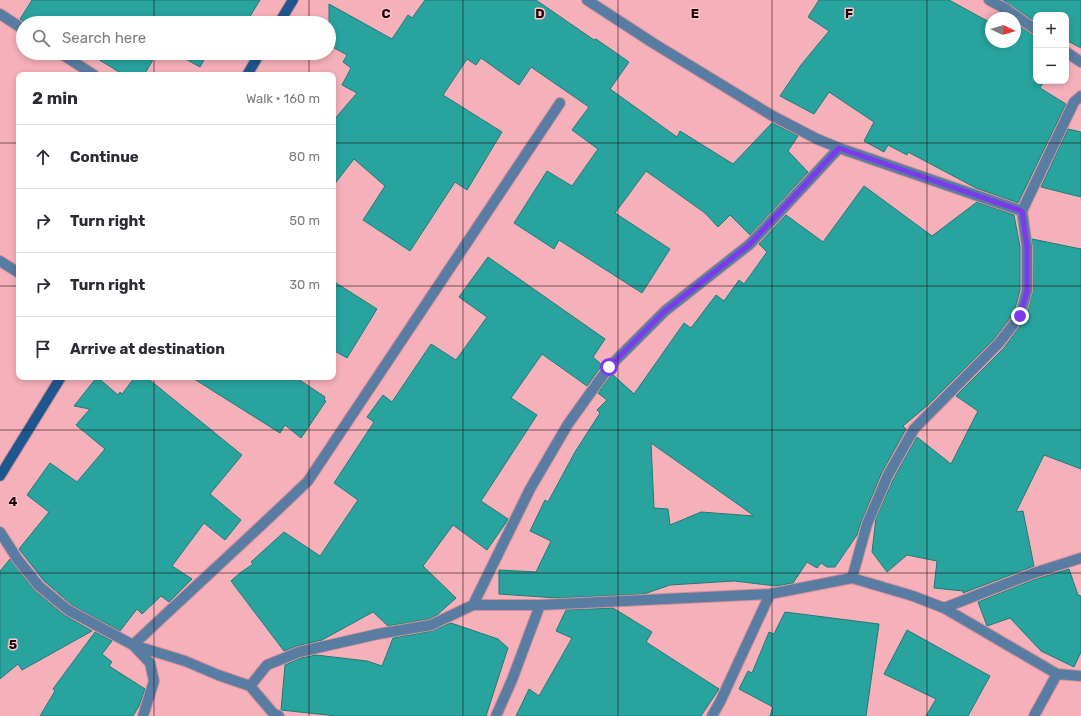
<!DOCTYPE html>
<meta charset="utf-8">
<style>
body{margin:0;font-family:Rubik,sans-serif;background:#f7f7f7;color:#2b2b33}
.controls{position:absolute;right:12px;top:12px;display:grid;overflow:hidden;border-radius:8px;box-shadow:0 2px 6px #0003}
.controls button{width:36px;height:36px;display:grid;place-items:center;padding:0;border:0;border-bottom:1px solid #e1e1e2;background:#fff;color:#2b2b33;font:20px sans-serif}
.compass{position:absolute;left:985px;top:12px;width:36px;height:36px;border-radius:50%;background:#fff;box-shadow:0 2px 6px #0003;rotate:94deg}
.stop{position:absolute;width:12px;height:12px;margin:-9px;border:3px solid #7c3aed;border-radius:50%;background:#fff}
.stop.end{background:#7c3aed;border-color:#fff;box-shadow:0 1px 4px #0008}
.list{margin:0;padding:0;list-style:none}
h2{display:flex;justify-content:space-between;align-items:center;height:52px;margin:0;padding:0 16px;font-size:17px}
h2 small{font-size:13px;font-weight:400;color:#7c7c81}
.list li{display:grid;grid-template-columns:26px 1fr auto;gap:12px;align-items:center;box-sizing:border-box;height:64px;padding:0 16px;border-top:1px solid #e1e1e2}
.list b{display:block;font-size:15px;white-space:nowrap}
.list em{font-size:13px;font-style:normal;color:#7c7c81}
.icon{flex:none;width:22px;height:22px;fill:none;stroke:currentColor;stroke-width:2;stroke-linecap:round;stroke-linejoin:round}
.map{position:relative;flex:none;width:1081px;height:716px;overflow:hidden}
.search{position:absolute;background:#fff;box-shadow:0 2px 6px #0003;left:16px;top:16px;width:320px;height:44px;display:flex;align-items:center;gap:10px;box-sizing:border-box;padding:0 14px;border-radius:22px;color:#7c7c81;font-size:15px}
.panel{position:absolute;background:#fff;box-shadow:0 2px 6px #0003;left:16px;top:72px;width:320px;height:308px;border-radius:8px}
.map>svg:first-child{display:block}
.building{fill:#28a39e;stroke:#207b78;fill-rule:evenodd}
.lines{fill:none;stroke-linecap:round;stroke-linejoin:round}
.minor-casing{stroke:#cf9199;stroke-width:12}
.secondary-casing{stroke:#cf9199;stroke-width:12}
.minor{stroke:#597ca2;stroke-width:10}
.secondary{stroke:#1d578e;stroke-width:10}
.route{stroke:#7c3aed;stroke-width:5}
.grid{fill:none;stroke:#1f0308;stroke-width:1;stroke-opacity:0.55}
.grid-label{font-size:13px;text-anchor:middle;font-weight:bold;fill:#1f0308;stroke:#f8c3c9;stroke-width:3;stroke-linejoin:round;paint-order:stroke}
</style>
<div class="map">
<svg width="1081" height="716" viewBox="0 0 1081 716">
<rect width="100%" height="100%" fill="#f6b0b9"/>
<path class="building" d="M 32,0 L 260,0 L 246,23 L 26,23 L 20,19 Z
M 425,0 L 536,0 L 594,40 L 596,39 L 629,62 L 610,89 L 677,137 L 680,131 L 733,164 L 772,123 L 798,136 L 788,151 L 808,172 L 750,235 L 730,215 L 718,227 L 705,213 L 646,171 L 615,213 L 670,249 L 642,293 L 559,240 L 554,249 L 514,223 L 547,171 L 572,186 L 598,149 L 572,130 L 589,107 L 531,67 L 519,85 L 481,58 L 476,65 L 467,59 L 443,95 L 502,132 L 467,190 L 455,182 L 410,251 L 363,220 L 385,186 L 354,159 L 333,186 L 333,121 L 357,93 L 342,85 L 351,68 L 343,62 L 347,55 L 329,45 L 329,4 L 392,39 L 408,15 L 412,18 Z
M 819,0 L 949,0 L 991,23 L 991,42 L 1015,42 L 1015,23 L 1032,35 L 1036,36 L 1036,81 L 1044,81 L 1040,88 L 1066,104 L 1018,203 L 976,188 L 908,152 L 907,155 L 888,145 L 884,152 L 864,141 L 874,122 L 829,92 L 814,114 L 780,96 L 801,65 L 829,31 L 808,17 Z
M 1003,0 L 1081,0 L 1081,48 L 1066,40 L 1066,15 L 1036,15 L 1036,22 Z
M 88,53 L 157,53 L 144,75 L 124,75 Z
M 175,53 L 208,53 L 200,67 Z
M 1068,129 L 1081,132 L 1081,197 L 1041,187 Z
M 864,186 L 932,236 L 977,202 L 1014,215 L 1020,247 L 1020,290 L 1014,313 L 994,339 L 928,405 L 903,426 L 906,429 L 882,472 L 861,522 L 857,535 L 835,567 L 827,567 L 821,563 L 817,568 L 807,562 L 793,583 L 776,586 L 734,581 L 670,585 L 644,594 L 557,598 L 499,594 L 499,570 L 536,572 L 551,541 L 530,531 L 545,500 L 548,502 L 575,452 L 600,413 L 597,410 L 607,400 L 598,393 L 612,374 L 634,394 L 684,323 L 691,328 L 716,295 L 724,301 L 739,280 L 744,284 L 767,252 L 759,244 L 786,215 L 823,242 ZM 651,443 L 746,510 L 754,516 L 701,512 L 670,525 L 668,509 L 654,508 Z
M 1032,239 L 1081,249 L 1081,469 L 1044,455 L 1016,512 L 1023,511 L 1034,566 L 963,593 L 963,591 L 934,588 L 937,561 L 907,555 L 887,572 L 872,552 L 876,518 L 894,478 L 917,437 L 951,464 L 978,411 L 956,396 L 1004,348 L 1026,318 L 1033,291 Z
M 488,257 L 605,339 L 593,357 L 602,365 L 587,386 L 542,354 L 511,398 L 537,415 L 481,501 L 508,519 L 505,524 L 487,550 L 453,525 L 423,566 L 456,598 L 437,615 L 429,619 L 388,626 L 373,612 L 322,640 L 297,646 L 284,651 L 231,581 L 240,573 L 253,564 L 251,562 L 284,532 L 320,556 L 358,500 L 334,483 L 374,422 L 367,417 L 383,395 L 392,402 L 431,344 L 456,360 L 487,317 L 459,297 Z
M 333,281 L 377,309 L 347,358 L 333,350 Z
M 97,377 L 118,395 L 120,392 L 122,394 L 135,377 L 146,377 L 242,455 L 210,494 L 241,520 L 225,540 L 204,523 L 172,566 L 192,579 L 169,602 L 161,596 L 142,614 L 137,609 L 120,631 L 72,605 L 44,581 L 19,549 L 49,512 L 27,495 L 50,463 L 77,482 L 105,449 L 76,425 L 90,409 L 74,406 Z
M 191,377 L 295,377 L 325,397 L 324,400 L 326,401 L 301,438 L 285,425 L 280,433 Z
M 10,559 L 35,591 L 64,615 L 92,631 L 22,670 L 18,664 L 0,679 L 0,571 Z
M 1069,569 L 1078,595 L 1081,596 L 1081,652 L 1074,667 L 1041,651 L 1010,618 L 987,626 L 978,602 L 1036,579 Z
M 613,608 L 652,632 L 646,642 L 719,689 L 701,716 L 516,716 L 529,689 L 539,696 L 572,638 L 556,631 L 566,610 Z
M 785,612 L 879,624 L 866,716 L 770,716 L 773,707 L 739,689 L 748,671 L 752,673 L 769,632 L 774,634 Z
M 451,623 L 498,639 L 508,648 L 486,716 L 336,716 L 281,710 L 285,665 L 301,658 L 316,655 L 367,661 L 382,666 L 393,638 L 432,631 Z
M 907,630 L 990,676 L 968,716 L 926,716 L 936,699 L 884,674 Z
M 95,632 L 112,641 L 102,654 L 112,662 L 109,666 L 145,689 L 139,706 L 133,716 L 40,716 L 55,691 L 53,689 Z"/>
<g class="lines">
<defs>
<path id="minor" d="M 587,0 L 653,43 L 771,115 L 817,139 L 839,148
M 989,0 L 1006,9 L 1036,30
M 0,14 L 23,29
M 1066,52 L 1081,62
M 60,53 L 94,75
M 0,261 L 19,273
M 0,532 L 18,560 L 39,586 L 68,610 L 133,645 C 191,590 250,537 308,481 L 560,103
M 852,578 L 867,524 L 888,475 L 914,429 L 999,343 L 1020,316 L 1027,291 L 1027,247 L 1022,211
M 473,605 L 530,489 L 568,424 L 609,367 L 665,311 L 750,244 L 839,148 L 1022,211 L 1074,102 L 1081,96
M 944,608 L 1034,573 L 1081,558
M 133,645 L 185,661 L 218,675 L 250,686 L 267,665 L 299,652 L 378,634 L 431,625 L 473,605 L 540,605 L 770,594 L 852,578 L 913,596 L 944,608 L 1057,674 L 1081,676
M 134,646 L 150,663 L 154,681 L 143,716
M 250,686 L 273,713 L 279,716
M 496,716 L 512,680 L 540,605
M 712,716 L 720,702 L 770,594
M 1034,716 L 1057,674"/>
<path id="secondary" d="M 279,23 L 293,0
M 247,75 L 260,53
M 0,476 L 61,377"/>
</defs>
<use href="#minor" class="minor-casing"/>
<use href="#secondary" class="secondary-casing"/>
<use href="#minor" class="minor"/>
<use href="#secondary" class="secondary"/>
</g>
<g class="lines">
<path class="route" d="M 609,367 L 665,311 L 750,244 L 839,148 L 1022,211 L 1027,247 L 1027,291 L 1020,316"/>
</g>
<path class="grid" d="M 154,0 L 154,23M 309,0 L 309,23M 463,0 L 463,716M 618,0 L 618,716M 772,0 L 772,716M 927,0 L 927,716M 154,53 L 154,75M 309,53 L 309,75M 0,143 L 19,143M 333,143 L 1081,143M 0,286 L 19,286M 333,286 L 1081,286M 154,377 L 154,716M 309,377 L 309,716M 0,430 L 1081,430M 0,573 L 1081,573"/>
<g class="grid-label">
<text x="386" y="18">C</text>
<text x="540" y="18">D</text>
<text x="695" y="18">E</text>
<text x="849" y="18">F</text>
<text x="13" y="506">4</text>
<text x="13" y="649">5</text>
</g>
</svg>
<div class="controls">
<button>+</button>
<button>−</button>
</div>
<svg class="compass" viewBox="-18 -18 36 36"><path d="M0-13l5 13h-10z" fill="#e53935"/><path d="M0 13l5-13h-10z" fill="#7c7c81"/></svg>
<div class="stop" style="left:609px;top:367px"></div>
<div class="stop end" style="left:1020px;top:316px"></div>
<div class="search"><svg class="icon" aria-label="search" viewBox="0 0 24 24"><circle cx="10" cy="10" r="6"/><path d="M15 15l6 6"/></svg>Search here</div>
<section class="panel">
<h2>2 min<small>Walk · 160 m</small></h2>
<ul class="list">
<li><svg class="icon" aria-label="ahead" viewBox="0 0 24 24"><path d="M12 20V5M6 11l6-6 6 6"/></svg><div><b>Continue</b></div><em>80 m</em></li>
<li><svg class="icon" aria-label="right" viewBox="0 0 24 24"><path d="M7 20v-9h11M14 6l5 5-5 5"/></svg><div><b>Turn right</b></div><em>50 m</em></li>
<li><svg class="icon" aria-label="right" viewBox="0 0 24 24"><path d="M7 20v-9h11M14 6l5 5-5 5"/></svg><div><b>Turn right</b></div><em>30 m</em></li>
<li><svg class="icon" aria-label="arrive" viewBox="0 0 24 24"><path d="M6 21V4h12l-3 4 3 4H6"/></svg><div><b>Arrive at destination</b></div></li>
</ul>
</section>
</div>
